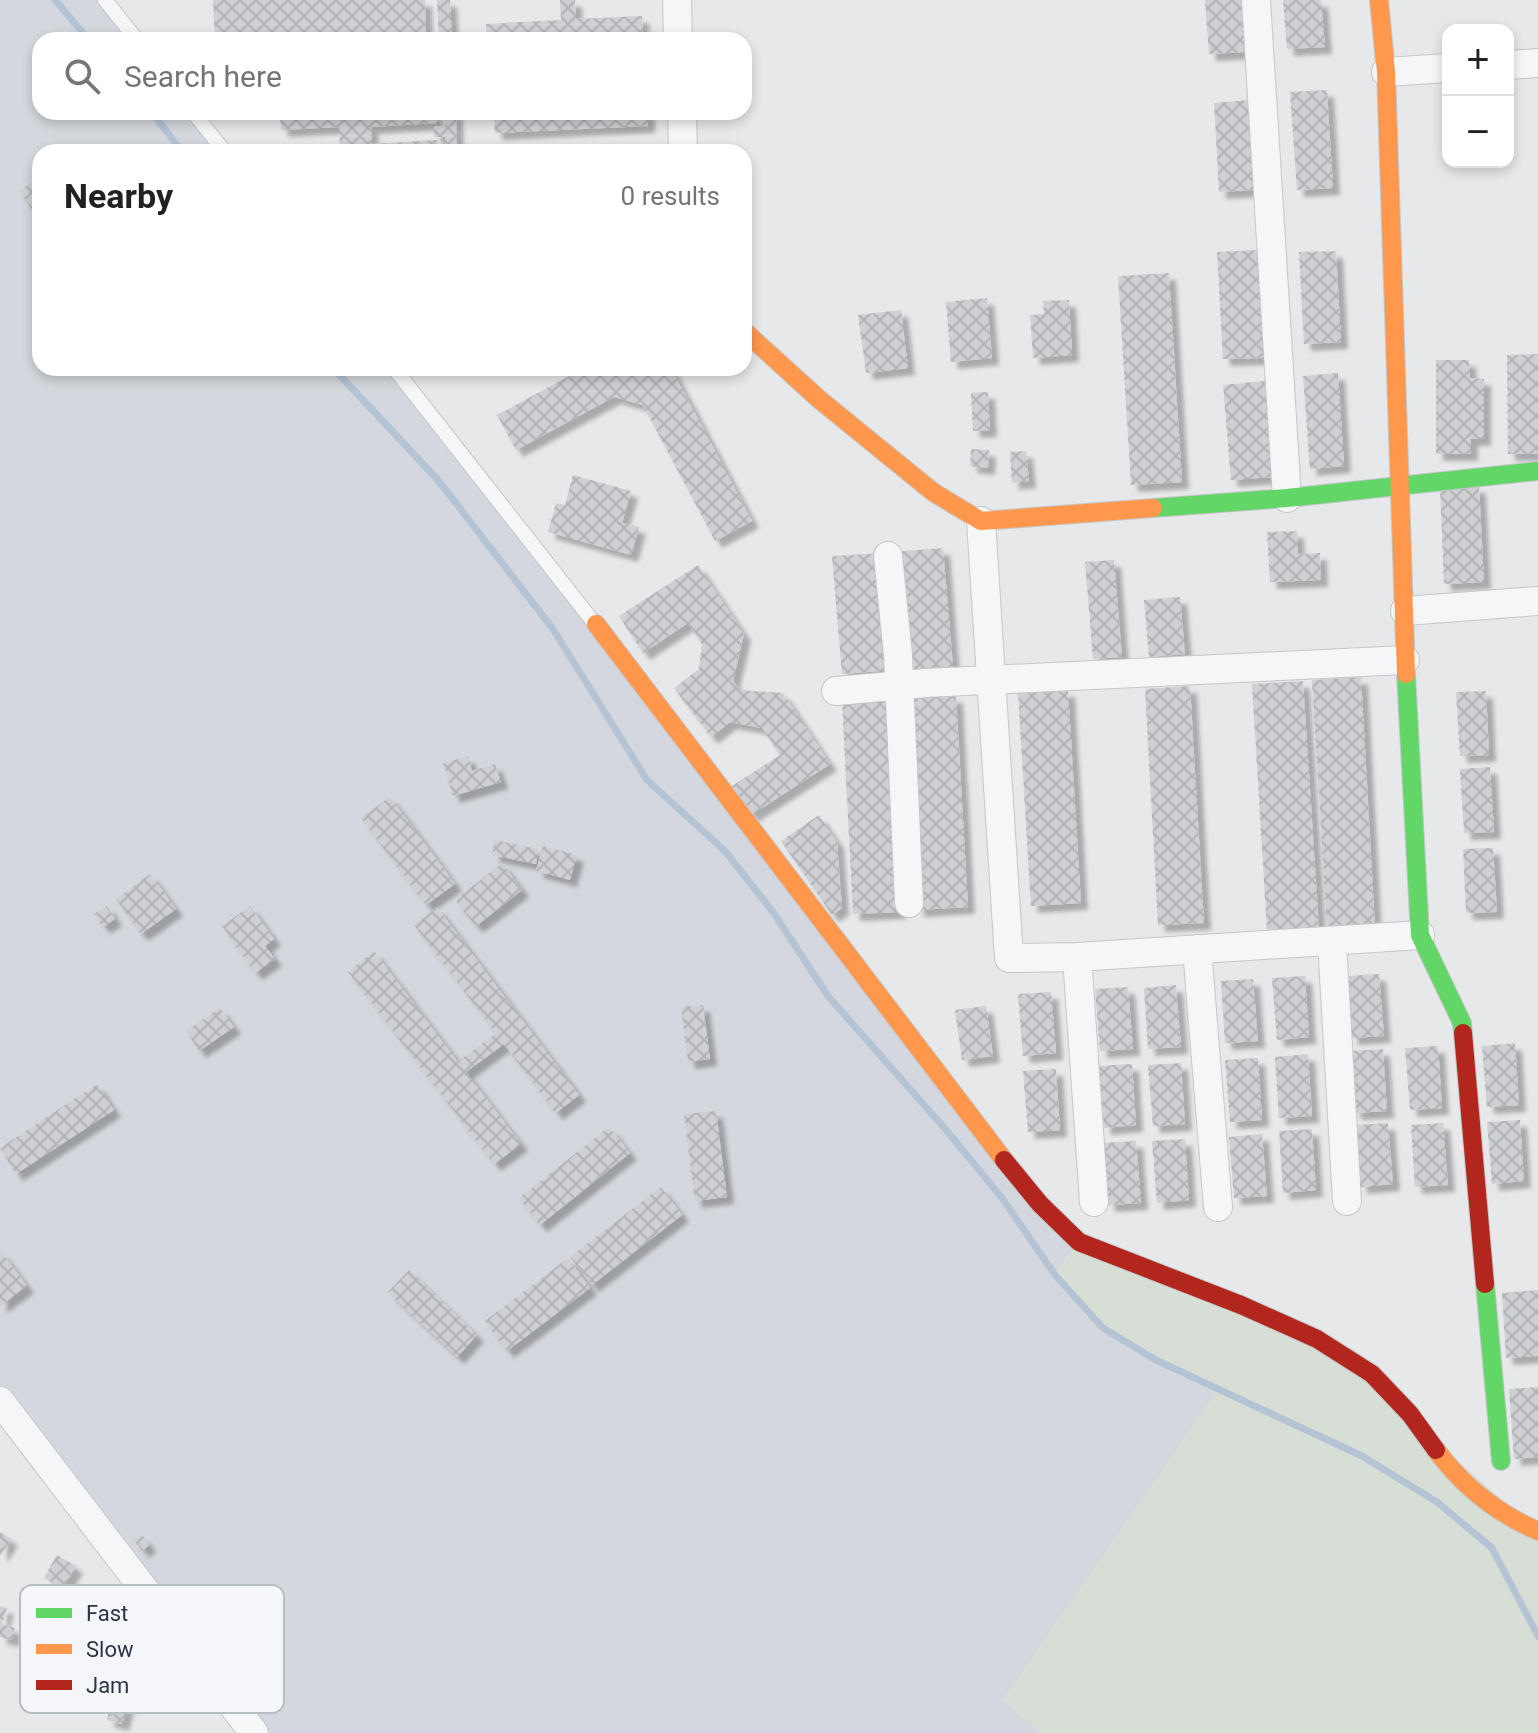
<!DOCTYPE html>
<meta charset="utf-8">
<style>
body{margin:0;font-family:Roboto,sans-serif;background:#f2f2f2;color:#202124}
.controls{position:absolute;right:24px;top:24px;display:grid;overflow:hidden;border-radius:16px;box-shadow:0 4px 12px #0003}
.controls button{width:72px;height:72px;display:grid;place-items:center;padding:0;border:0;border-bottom:2px solid #e0e0e0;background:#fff;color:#202124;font:40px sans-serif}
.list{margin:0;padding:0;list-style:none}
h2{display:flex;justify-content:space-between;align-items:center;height:104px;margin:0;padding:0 32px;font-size:34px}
h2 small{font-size:26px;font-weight:400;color:#757577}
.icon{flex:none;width:44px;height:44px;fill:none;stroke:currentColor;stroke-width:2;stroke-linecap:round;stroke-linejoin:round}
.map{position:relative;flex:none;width:1538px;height:1733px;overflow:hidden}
.search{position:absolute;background:#fff;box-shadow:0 4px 12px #0003;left:32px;top:32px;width:720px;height:88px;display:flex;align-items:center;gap:20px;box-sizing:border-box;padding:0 28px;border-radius:24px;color:#757577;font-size:30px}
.panel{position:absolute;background:#fff;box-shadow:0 4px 12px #0003;left:32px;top:144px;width:720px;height:232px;border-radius:24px}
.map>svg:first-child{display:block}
.built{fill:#d4d7dd}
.green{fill:#d6ded6}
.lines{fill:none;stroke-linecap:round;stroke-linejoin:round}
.stream{stroke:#b4c4d5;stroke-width:7}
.building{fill:url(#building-cross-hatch);filter:url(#shadow)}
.lane-casing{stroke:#c4c6c8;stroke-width:16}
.street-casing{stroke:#c4c6c8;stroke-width:30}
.fast-casing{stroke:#c4c6c8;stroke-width:20}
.slow-casing{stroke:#c4c6c8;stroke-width:20}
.jam-casing{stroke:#c4c6c8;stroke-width:20}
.lane{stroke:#f5f6f7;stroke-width:14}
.street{stroke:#f5f6f7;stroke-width:28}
.fast{stroke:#63d668;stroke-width:18}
.slow{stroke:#ff974d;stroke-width:18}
.jam{stroke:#b3261e;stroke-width:18}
.key{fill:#f4f6f9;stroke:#b8bcc3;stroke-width:2}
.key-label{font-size:22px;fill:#2b3445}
</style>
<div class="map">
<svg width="1538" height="1733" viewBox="0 0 1538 1733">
<defs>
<pattern id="building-cross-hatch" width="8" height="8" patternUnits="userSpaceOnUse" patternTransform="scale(2)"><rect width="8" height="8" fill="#ced0d3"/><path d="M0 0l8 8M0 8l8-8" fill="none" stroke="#b1b3b6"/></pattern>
<filter id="shadow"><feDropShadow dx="7" dy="7" stdDeviation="2" flood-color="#0004"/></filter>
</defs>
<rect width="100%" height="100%" fill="#e6e8ea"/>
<path class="built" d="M 0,0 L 105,0 L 137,40 L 40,40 L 40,112 L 193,112 L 225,152 L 40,152 L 40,368 L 394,368 L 1079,1242 L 1055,1274 L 1103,1328 L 1156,1360 L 1219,1389 L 1003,1700 L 1041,1733 L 254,1733 L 0,1405 Z"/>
<path class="green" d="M 1079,1242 L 1317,1339 L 1538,1531 L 1538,1733 L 1041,1733 L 1003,1700 L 1218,1390 L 1103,1328 L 1055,1275 Z"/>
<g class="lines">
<path class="stream" d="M 55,0 L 89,40
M 152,112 L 182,152
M 333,368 L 438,480 L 553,629 L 647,780 L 725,851 L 773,912 L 828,996 L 947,1131 L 1002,1198 L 1055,1275 L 1103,1328 L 1156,1360 L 1362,1456 L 1437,1502 L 1492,1548 L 1538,1636"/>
</g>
<path class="building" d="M 213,0 L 425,0 L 426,37 L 215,40 Z
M 437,0 L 450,0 L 452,40 L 439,40 Z
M 560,0 L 575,0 L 576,19 L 642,16 L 643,40 L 487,40 L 486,24 L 561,20 Z
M 1205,0 L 1241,0 L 1245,52 L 1209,54 Z
M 1283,0 L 1321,0 L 1325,47 L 1287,49 Z
M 1327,90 L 1333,188 L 1297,190 L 1290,92 Z
M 1248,100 L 1253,190 L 1219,192 L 1214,103 Z
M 280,112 L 436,112 L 437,123 L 371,127 L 372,144 L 438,140 L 439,152 L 317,152 L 340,149 L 339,127 L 281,130 Z
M 445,112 L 456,112 L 457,152 L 446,152 L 445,137 L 434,137 L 434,126 L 445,126 Z
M 494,112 L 648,112 L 648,126 L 495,133 Z
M 40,176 L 40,206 L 33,211 L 19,191 Z
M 1257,250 L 1263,358 L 1223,359 L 1217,252 Z
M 1336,251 L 1341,342 L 1304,344 L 1299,252 Z
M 1169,273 L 1182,482 L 1131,485 L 1118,276 Z
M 987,298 L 992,358 L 951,362 L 946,302 Z
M 1069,300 L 1072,355 L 1033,358 L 1030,315 L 1044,314 L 1043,301 Z
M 901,310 L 908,368 L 866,373 L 858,315 Z
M 1538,354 L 1538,454 L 1508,454 L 1507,355 Z
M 1436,360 L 1469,360 L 1470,378 L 1484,379 L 1484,439 L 1471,439 L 1471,454 L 1436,454 Z
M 584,368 L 671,368 L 752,521 L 715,541 L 643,405 L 614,397 L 516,450 L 497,415 Z
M 1338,373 L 1344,466 L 1310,469 L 1303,376 Z
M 1265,381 L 1273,477 L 1231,480 L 1223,385 Z
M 988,392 L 990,430 L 973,431 L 971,393 Z
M 971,449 L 989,450 L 988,468 L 970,466 Z
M 1026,451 L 1029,481 L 1012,483 L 1010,452 Z
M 573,475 L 631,491 L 622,523 L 639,527 L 631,555 L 548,532 L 556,503 L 565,505 Z
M 1479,486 L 1484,582 L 1444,584 L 1440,488 Z
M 1297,531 L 1298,554 L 1320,553 L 1321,580 L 1270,582 L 1267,532 Z
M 943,548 L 953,667 L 905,671 L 894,552 Z
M 884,553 L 893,670 L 842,674 L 832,556 Z
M 1114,560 L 1122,657 L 1093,659 L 1085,562 Z
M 698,565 L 744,634 L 733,681 L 740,690 L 783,693 L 830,764 L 751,815 L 732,786 L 780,755 L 762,728 L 730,722 L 711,737 L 674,688 L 699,669 L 702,644 L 688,623 L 643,653 L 619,616 Z
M 1180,597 L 1185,654 L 1149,657 L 1144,600 Z
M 1361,677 L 1375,927 L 1327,930 L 1312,680 Z
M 1303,681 L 1319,928 L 1267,931 L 1252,684 Z
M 1190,686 L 1204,923 L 1158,925 L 1145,689 Z
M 1068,690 L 1081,903 L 1031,906 L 1018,693 Z
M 1486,691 L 1489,755 L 1460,756 L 1456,692 Z
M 956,696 L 968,907 L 917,910 L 905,698 Z
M 889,699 L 899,912 L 853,914 L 842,701 Z
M 468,756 L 472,771 L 495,764 L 501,782 L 453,796 L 443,763 Z
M 1490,767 L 1494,832 L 1464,833 L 1460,769 Z
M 390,797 L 455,884 L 426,905 L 361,818 Z
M 819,815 L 837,842 L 842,908 L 832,915 L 781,841 Z
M 495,840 L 538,849 L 536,864 L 492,855 Z
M 543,846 L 577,855 L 570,880 L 536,871 Z
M 1493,848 L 1497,912 L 1466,913 L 1463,849 Z
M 502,863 L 522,890 L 476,926 L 455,900 Z
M 150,874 L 176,909 L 141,934 L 116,899 Z
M 107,906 L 115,919 L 103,927 L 94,914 Z
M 250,906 L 274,939 L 265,946 L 275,959 L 255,973 L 222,926 Z
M 437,907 L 579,1095 L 556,1113 L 504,1044 L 466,1072 L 521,1144 L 494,1164 L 348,972 L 374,951 L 458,1062 L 496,1033 L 414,925 Z
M 1379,974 L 1384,1036 L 1351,1038 L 1346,976 Z
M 1305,976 L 1309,1037 L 1277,1040 L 1272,978 Z
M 1253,979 L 1258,1041 L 1225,1043 L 1221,981 Z
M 1176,985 L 1181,1047 L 1148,1049 L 1144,988 Z
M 1128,987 L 1133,1049 L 1100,1051 L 1095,989 Z
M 1051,992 L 1056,1053 L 1023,1056 L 1018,994 Z
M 703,1005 L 710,1059 L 688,1062 L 681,1007 Z
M 986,1006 L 993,1056 L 962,1060 L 955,1010 Z
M 220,1008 L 234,1027 L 199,1051 L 186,1031 Z
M 1515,1043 L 1519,1105 L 1487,1107 L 1482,1046 Z
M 1438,1046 L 1442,1108 L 1410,1110 L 1405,1048 Z
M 1383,1049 L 1387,1111 L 1354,1113 L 1350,1051 Z
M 1308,1054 L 1312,1116 L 1279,1118 L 1275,1057 Z
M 1258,1058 L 1262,1120 L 1230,1122 L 1225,1060 Z
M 1181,1063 L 1185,1124 L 1153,1126 L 1148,1065 Z
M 1132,1064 L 1136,1125 L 1104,1128 L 1099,1066 Z
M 1056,1069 L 1060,1130 L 1028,1132 L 1023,1071 Z
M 97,1084 L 114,1110 L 16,1174 L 0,1148 Z
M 716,1111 L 727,1197 L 695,1201 L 684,1114 Z
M 1520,1120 L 1524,1181 L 1492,1184 L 1487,1122 Z
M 1388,1123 L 1393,1184 L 1360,1187 L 1355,1125 Z
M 1443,1123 L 1448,1185 L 1415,1187 L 1411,1125 Z
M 609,1127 L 630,1153 L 540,1225 L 519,1198 Z
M 1312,1129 L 1316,1190 L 1283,1193 L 1279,1131 Z
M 1262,1134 L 1267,1196 L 1234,1198 L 1229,1137 Z
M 1185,1139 L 1189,1200 L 1157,1203 L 1152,1141 Z
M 1136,1141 L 1141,1203 L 1108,1205 L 1103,1143 Z
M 661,1187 L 682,1215 L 592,1285 L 570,1257 Z
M 0,1250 L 27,1286 L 0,1306 Z
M 568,1258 L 590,1288 L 507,1351 L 485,1321 Z
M 409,1270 L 477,1335 L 457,1357 L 388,1292 Z
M 1538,1290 L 1538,1356 L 1506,1358 L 1502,1293 Z
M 1538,1387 L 1538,1457 L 1514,1459 L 1509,1389 Z
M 0,1532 L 11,1539 L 0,1556 Z
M 142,1535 L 149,1545 L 142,1551 L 134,1540 Z
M 57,1555 L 76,1566 L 63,1589 L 44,1578 Z
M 0,1606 L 7,1608 L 2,1624 L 15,1628 L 11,1640 L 0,1637 Z
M 114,1691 L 130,1696 L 122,1724 L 107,1720 Z"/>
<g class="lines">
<defs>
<path id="lane" d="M 105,0 L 137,40
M 193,112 L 225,152
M 394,368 L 595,624"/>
<path id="street" d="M 677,0 L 678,40
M 1256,0 L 1287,498
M 1508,65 L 1538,63
M 1386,72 L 1448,68
M 682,112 L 683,152
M 981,521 L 1009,958 L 1077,957 L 1420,935
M 888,556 L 898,655 L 909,903
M 1405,611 L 1538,601
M 836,691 L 926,683 L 1405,660
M 1332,942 L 1347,1201
M 1197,949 L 1218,1207
M 1077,957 L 1094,1202
M 0,1401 L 254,1733"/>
<path id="fast" d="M 1153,508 L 1287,498 L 1538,471
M 1406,674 L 1420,935 L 1462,1023 L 1463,1033
M 1485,1284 L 1501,1461"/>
<path id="slow" d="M 1379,0 L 1386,72 L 1406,674
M 744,331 L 820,400 L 933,492 L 981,521 L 1153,508
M 596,624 L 1004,1160
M 1436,1450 C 1463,1486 1496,1513 1538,1531"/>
<path id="jam" d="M 1463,1033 L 1485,1284
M 1004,1160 L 1040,1204 L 1079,1242 L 1241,1305 L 1317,1339 L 1372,1374 L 1410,1414 L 1436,1450"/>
</defs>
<use href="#lane" class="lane-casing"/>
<use href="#street" class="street-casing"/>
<use href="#fast" class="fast-casing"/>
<use href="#slow" class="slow-casing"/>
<use href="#jam" class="jam-casing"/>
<use href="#lane" class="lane"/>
<use href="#street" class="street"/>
<use href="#fast" class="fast"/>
<use href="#slow" class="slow"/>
<use href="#jam" class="jam"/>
</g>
<rect x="20" y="1585" width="264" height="128" rx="12" class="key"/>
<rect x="36" y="1608" width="36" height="10" fill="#63d668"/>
<rect x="36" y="1644" width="36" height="10" fill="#ff974d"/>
<rect x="36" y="1680" width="36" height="10" fill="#b3261e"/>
<g class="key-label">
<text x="86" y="1621">Fast</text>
<text x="86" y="1657">Slow</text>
<text x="86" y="1693">Jam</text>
</g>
</svg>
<div class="controls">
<button>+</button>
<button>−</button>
</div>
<div class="search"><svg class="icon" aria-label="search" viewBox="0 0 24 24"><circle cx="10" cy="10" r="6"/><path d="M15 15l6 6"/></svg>Search here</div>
<section class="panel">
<h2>Nearby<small>0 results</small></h2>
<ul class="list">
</ul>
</section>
</div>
